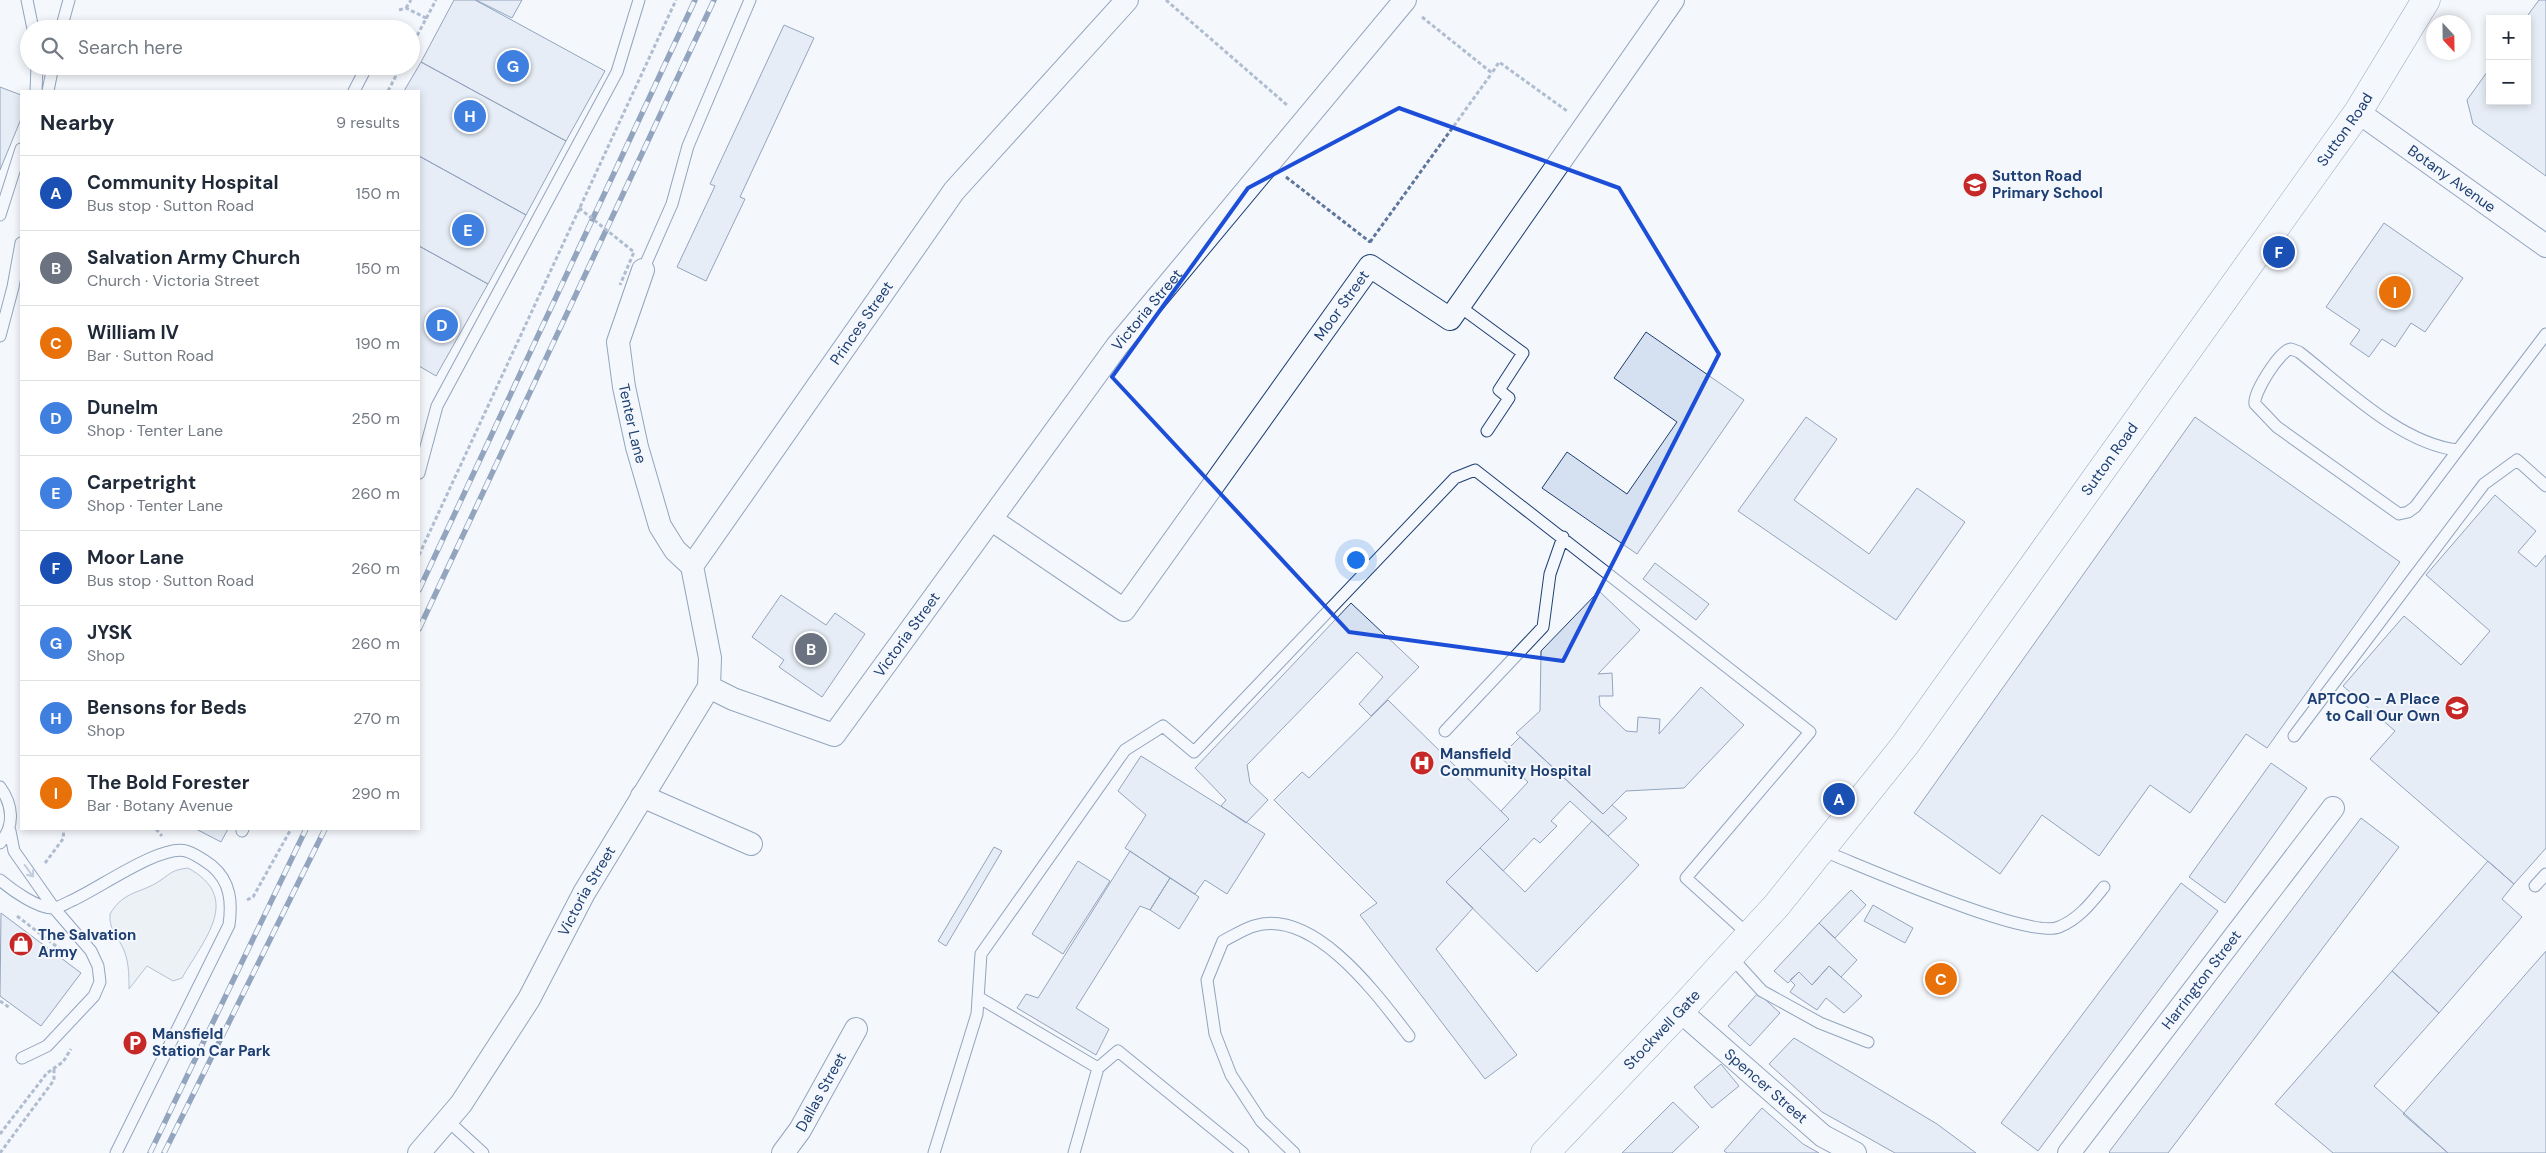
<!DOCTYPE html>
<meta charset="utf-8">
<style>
body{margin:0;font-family:"DM Sans",sans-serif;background:#f6f6f7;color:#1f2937}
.controls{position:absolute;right:15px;top:15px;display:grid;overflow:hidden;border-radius:0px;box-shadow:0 2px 8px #0003}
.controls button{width:45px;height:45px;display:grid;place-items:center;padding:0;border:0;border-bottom:1px solid #e0e1e3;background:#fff;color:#1f2937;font:25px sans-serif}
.compass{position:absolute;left:2426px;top:15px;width:45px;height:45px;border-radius:50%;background:#fff;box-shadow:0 2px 8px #0003;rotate:158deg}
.you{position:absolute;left:1355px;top:559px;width:18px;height:18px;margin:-12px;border:4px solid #fff;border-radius:50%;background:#1a73e8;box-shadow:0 0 0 8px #1a73e833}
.badge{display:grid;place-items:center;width:32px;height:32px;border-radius:50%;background:#b45309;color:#fff;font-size:16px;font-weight:700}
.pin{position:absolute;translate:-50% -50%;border:2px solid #fff;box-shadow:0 1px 5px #0006}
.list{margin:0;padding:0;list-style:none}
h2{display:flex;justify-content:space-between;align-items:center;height:65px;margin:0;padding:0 20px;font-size:21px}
h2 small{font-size:16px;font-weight:400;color:#747a83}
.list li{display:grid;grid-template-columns:32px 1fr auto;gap:15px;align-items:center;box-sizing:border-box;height:75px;padding:0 20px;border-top:1px solid #e0e1e3}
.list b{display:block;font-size:19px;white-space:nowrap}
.list p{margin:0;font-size:16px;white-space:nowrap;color:#747a83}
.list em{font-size:16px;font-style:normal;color:#747a83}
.icon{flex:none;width:28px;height:28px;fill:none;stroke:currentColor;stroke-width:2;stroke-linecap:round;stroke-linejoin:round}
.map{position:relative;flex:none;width:2546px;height:1153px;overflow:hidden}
.search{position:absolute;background:#fff;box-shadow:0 2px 8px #0003;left:20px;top:20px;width:400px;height:55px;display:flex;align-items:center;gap:12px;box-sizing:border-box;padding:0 18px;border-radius:28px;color:#747a83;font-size:19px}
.panel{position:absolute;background:#fff;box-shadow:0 2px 8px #0003;left:20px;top:90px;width:400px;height:740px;border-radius:0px}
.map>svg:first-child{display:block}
.green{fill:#e3e9f0;stroke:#687fa3}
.building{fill:#d5e0f0;stroke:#1d3f73}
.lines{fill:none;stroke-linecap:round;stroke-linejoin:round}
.service-casing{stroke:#1d3f73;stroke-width:13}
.minor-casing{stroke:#1d3f73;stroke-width:24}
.trunk-casing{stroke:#1d3f73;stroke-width:29}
.path{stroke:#5e769c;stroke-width:3;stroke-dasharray:4 2.5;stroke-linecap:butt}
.service{stroke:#f4f7fb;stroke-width:11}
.minor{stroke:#f4f7fb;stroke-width:22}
.trunk{stroke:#f4f7fb;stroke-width:28}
.rail-casing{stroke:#1d3f73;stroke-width:5.5}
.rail{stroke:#f4f7fb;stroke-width:4;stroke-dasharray:11;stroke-linecap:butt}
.path-bridge{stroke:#5e769c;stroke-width:3;stroke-dasharray:4 2.5;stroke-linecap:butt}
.oneway{stroke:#889bb7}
.marked{fill:none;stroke:#1d4ed8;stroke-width:4;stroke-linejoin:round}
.labels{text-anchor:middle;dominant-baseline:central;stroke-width:4;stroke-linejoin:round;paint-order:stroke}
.street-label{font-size:15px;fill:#1d3f73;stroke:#f4f7fb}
.poi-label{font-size:15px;font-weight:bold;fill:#1d3f73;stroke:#f4f7fb;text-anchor:start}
</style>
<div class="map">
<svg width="2546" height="1153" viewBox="0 0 2546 1153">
<rect width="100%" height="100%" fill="#f4f7fb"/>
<path class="green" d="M 188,868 C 243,898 204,939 182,978 L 173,981 L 147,966 L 129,989 C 129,975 129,959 122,946 C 116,934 109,929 110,914 C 124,890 141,894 161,880 C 172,872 173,870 188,868 Z"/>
<path class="building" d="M 454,0 L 475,0 L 605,71 L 566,141 L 421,62 Z
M 476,0 L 522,0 L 512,18 Z
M 2539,0 L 2546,0 L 2546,176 L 2473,124 L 2467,100 L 2490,68 L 2490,101 L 2527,101 L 2527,19 L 2525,19 Z
M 784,25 L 814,38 L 740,197 L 745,199 L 706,281 L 677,267 L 715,186 L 710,184 Z
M 421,62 L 566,141 L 526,215 L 419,156 L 419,91 L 404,91 Z
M 0,87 L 21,95 L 21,119 L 0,170 Z
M 419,156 L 526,215 L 488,284 L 419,246 Z
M 2384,223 L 2463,278 L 2425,332 L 2411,323 L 2395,347 L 2382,339 L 2369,357 L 2350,344 L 2360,330 L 2326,307 Z
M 419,246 L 488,284 L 436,376 L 419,366 Z
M 1646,332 L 1744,400 L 1637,554 L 1542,488 L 1567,452 L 1627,494 L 1677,422 L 1614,378 Z
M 1806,417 L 1837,439 L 1794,500 L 1869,554 L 1917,488 L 1965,522 L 1896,620 L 1738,511 Z
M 2195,417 L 2400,562 L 2267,748 L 2246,734 L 2190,813 L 2150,785 L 2099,856 L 2042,815 L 2000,874 L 1914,813 Z
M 2495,495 L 2536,531 L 2518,552 L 2536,567 L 2546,555 L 2546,848 L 2514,884 L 2370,759 L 2395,731 L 2343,686 L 2404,616 L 2461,665 L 2490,631 L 2426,575 Z
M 1655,563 L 1709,604 L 1696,620 L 1643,579 Z
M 1599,591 L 1640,630 L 1598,674 L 1612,673 L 1613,696 L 1599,696 L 1600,706 L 1626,731 L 1637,732 L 1638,717 L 1660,719 L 1659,734 L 1701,687 L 1744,725 L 1684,788 L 1626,791 L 1603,814 L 1516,733 L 1540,711 L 1541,651 Z
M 781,595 L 826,625 L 835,613 L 865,634 L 822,697 L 779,667 L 784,660 L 752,637 Z
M 1351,603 L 1419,667 L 1371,716 L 1359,704 L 1383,677 L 1357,652 L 1247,765 L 1250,783 L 1268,800 L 1246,823 L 1221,806 L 1226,800 L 1195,768 Z
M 1388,700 L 1509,819 L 1446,882 L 1473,908 L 1436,949 L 1517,1055 L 1485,1079 L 1360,915 L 1377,903 L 1274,800 L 1302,772 L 1309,778 Z
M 1520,737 L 1603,814 L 1612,805 L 1627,818 L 1608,836 L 1570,801 L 1551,821 L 1557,826 L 1540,843 L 1534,838 L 1503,871 L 1480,848 L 1509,819 L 1501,811 L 1528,782 L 1500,757 Z
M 1141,756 L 1265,834 L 1227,894 L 1205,880 L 1195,894 L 1125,848 L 1146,815 L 1118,791 Z
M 2271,763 L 2307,788 L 2225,903 L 2189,877 Z
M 2361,818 L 2399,847 L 2168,1153 L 2110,1153 L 2109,1152 Z
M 1592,821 L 1639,865 L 1537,972 L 1446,882 L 1480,848 L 1525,892 Z
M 196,829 L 228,829 L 221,842 Z
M 994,847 L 1002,851 L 946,946 L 938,941 Z
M 1130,851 L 1170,878 L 1150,910 L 1140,906 L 1076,1008 L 1109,1029 L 1096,1055 L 1017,1008 L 1026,994 L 1038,998 Z
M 1078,861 L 1110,881 L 1063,954 L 1032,934 Z
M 2488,861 L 2514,884 L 2502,899 L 2522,917 L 2439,1013 L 2392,971 Z
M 1170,878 L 1199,897 L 1179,929 L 1150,910 Z
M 2181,883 L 2218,911 L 2038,1151 L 2001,1123 Z
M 1851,890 L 1866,905 L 1835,938 L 1819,923 Z
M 1873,905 L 1913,928 L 1905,943 L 1864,921 Z
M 1,913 L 81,973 L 41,1026 L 0,996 Z
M 1819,923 L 1857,960 L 1841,977 L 1829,966 L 1812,985 L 1799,972 L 1788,983 L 1774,971 Z
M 2546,951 L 2546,1153 L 2448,1153 L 2403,1114 Z
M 1829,966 L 1862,996 L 1844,1013 L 1826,998 L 1817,1010 L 1790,992 L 1795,985 L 1790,980 L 1799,972 L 1812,985 Z
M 2392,971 L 2439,1013 L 2374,1086 L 2448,1153 L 2333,1153 L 2275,1104 Z
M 1758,993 L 1780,1013 L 1750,1046 L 1728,1026 Z
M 1794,1038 L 1937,1124 L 1976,1153 L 1895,1153 L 1822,1112 L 1769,1064 Z
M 1721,1064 L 1739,1086 L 1712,1108 L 1694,1087 Z
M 1673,1102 L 1699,1127 L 1672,1153 L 1622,1153 Z
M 1762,1108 L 1803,1144 L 1819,1153 L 1727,1153 L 1724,1151 Z"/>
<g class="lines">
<defs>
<path id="service" d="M 27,0 L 33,29
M 61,29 L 69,0
M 36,91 L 37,66
M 48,91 L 53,66
M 354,91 L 367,66
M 0,215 L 21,149
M 643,270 L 672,204 L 688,146 L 750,0
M 1459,306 L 1523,353 L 1499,390 L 1509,398 L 1487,431
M 0,336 L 13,287 L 21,243
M 2458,450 L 2415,507 L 2408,512 L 2399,514 L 2277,427 L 2255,404 C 2253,393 2280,350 2291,349 L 2299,352 C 2344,387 2401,444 2458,450 L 2546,334
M 419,473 L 437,406 L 617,72 L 639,0
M 1445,731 L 1543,627 L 1550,574 L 1563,537
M 2294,736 L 2484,484 L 2517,460 L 2546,486
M 0,787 C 13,805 15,826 0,843
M 10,831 L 14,851 L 54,908 L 91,951 L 98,966 L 100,982 L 94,996 L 47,1046 L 22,1058
M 242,831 L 243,829
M 1821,850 C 1860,865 2028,940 2059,927 C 2079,919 2091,903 2104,887
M 0,880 C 12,890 38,909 54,908 C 59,908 66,903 71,901 C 97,890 160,844 186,851 C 196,854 204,860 212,866 C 231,882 232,903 229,925 L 116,1153
M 2535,886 L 2546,874
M 1731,957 L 1762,991 L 1820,1023 L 1868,1042
M 978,997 L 1098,1068 L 1118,1051 L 1243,1153
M 447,1120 L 483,1153
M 934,1153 L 977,1014 L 981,954 L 1125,750 L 1163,726 L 1194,752 L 1455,478 L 1475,470 L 1810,732 L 1686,878 L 1749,935
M 1074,1153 L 1098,1068
M 1294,1153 L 1261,1121 L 1231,1075 L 1215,1034 L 1207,980 L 1223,941 C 1233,936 1244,929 1254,926 C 1314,907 1378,996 1409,1036"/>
<g id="minor">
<path id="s1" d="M 2358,112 L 2546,246"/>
<path id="s2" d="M 643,270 L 618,342 L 624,387 L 637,447 L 660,526 L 675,550 L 692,566"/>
<path id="s3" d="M 992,520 L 1124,610 L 1370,266 L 1450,319 L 1673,0"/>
<path id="s4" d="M 709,687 L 733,699 L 834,735 L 1117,346 L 1405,0"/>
<path d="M 642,796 L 751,844"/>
<path id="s5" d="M 1680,1011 L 1823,1136 L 1855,1153"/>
<path id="s6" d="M 419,1153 L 461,1104 L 529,999 L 584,893 L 709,687 L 710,658 L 692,566 L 954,191 L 1127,0"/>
<path id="s7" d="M 783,1153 L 800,1130 L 856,1029"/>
<path id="s8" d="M 2069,1153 L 2333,808"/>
</g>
<g id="trunk">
<path id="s9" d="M 1545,1153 L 1680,1011 L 1777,905 L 1905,745 L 2358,112 L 2426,0"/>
</g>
</defs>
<use href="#service" class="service-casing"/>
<use href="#minor" class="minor-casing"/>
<use href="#trunk" class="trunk-casing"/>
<path class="path" d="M 1166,0 L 1287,105
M 406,8 L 411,0
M 399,10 L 406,8 L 426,18
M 1422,17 L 1492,73 L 1499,62 L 1567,111
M 411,47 L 436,0
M 388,91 L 401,66
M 1286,177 L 1370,242
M 1370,242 L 1492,73
M 419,555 L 676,0
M 156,829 L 162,836
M 45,863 L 63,839 L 64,829
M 247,900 L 253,897 L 291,829
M 17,916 L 69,956
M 0,1001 L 10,1008
M 0,1134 L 47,1073 L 63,1062 L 71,1049
M 0,1153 L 54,1080 L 54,1068"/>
<use href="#service" class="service"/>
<use href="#minor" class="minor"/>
<use href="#trunk" class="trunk"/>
<defs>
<path id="rail" d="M 419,590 L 695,0
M 419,629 L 714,0
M 150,1153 L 306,829
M 164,1153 L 325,829"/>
</defs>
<use href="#rail" class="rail-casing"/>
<use href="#rail" class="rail"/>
<path class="path-bridge" d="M 579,208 L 634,252 L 620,285"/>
</g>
<defs><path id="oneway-shaft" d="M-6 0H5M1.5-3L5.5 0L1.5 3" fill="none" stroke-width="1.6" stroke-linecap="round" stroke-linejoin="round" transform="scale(1.25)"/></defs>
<use class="oneway" href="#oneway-shaft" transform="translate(29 871) rotate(54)"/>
<path d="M0 0H2546V1153H0ZM 1399,108 L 1619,188 L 1719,354 L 1563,661 L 1349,632 L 1112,377 L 1248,188 Z" fill="#f4f7fb" fill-opacity=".55" fill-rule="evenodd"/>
<path class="marked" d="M 1399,108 L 1619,188 L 1719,354 L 1563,661 L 1349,632 L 1112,377 L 1248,188 Z"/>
<defs>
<symbol id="school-disc" viewBox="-11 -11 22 22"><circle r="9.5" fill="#c62828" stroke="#f4f7fb"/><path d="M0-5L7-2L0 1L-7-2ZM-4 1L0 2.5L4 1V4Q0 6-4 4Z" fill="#fff"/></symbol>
<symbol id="hospital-disc" viewBox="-11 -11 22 22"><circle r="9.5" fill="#c62828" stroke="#f4f7fb"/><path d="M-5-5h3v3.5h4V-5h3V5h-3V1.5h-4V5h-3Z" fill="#fff"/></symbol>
<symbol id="shop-disc" viewBox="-11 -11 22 22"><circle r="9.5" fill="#c62828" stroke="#f4f7fb"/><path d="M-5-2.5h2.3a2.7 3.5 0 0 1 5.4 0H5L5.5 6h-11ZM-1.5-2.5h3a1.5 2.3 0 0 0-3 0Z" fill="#fff"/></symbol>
<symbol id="parking-disc" viewBox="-11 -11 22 22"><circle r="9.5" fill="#c62828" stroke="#f4f7fb"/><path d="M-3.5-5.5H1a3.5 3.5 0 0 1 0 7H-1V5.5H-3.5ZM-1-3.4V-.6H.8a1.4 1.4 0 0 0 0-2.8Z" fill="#fff"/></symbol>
</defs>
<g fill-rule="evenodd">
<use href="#school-disc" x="1961" y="171" width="28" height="28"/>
<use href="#school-disc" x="2443" y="694" width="28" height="28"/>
<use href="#hospital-disc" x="1408" y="749" width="28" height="28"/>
<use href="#shop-disc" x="7" y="930" width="28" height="28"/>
<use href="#parking-disc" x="121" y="1029" width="28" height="28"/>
</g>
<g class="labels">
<g class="street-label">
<text stroke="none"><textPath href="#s9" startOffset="1301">Sutton Road</textPath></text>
<text stroke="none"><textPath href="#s1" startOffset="115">Botany Avenue</textPath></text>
<text stroke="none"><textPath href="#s3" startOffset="534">Moor Street</textPath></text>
<text stroke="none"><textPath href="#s4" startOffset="662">Victoria Street</textPath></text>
<text stroke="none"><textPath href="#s6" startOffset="969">Princes Street</textPath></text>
<text stroke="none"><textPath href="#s2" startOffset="159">Tenter Lane</textPath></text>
<text stroke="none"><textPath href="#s9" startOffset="896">Sutton Road</textPath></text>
<text stroke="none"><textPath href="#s4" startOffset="258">Victoria Street</textPath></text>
<text stroke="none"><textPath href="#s6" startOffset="312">Victoria Street</textPath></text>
<text stroke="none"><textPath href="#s8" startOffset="218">Harrington Street</textPath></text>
<text stroke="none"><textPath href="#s9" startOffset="170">Stockwell Gate</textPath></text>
<text stroke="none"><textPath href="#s5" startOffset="114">Spencer Street</textPath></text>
<text stroke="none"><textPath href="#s7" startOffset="72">Dallas Street</textPath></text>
</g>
<g class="poi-label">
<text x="1992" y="176">Sutton Road<tspan x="1992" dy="17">Primary School</tspan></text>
<text x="2440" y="699" text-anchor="end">APTCOO - A Place<tspan x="2440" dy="17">to Call Our Own</tspan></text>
<text x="1440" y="754">Mansfield<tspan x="1440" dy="17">Community Hospital</tspan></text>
<text x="38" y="935">The Salvation<tspan x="38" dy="17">Army</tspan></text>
<text x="152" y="1034">Mansfield<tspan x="152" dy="17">Station Car Park</tspan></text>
</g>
</g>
</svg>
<div class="controls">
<button>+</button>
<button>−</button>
</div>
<svg class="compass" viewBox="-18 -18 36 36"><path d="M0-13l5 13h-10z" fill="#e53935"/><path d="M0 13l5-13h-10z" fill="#747a83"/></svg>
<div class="you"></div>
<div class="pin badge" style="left:1839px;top:799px;background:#1a4fb4">A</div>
<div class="pin badge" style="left:811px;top:649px;background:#6b7280">B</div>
<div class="pin badge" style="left:1941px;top:979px;background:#e8710a">C</div>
<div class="pin badge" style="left:442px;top:325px;background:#3f7fe0">D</div>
<div class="pin badge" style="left:468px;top:230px;background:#3f7fe0">E</div>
<div class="pin badge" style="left:2279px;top:252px;background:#1a4fb4">F</div>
<div class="pin badge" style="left:513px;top:66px;background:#3f7fe0">G</div>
<div class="pin badge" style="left:470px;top:116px;background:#3f7fe0">H</div>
<div class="pin badge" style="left:2395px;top:292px;background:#e8710a">I</div>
<div class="search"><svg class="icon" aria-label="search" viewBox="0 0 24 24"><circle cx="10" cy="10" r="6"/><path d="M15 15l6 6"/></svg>Search here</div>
<section class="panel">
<h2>Nearby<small>9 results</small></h2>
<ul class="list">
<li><span class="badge" style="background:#1a4fb4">A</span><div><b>Community Hospital</b><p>Bus stop · Sutton Road</p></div><em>150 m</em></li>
<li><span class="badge" style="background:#6b7280">B</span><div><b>Salvation Army Church</b><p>Church · Victoria Street</p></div><em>150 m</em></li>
<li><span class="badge" style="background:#e8710a">C</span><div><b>William IV</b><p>Bar · Sutton Road</p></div><em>190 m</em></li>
<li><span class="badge" style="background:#3f7fe0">D</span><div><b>Dunelm</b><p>Shop · Tenter Lane</p></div><em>250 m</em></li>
<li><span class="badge" style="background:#3f7fe0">E</span><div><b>Carpetright</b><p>Shop · Tenter Lane</p></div><em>260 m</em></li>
<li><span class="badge" style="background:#1a4fb4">F</span><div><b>Moor Lane</b><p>Bus stop · Sutton Road</p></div><em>260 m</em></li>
<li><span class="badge" style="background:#3f7fe0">G</span><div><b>JYSK</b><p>Shop</p></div><em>260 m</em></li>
<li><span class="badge" style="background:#3f7fe0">H</span><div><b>Bensons for Beds</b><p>Shop</p></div><em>270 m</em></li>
<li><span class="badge" style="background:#e8710a">I</span><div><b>The Bold Forester</b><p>Bar · Botany Avenue</p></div><em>290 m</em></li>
</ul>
</section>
</div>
